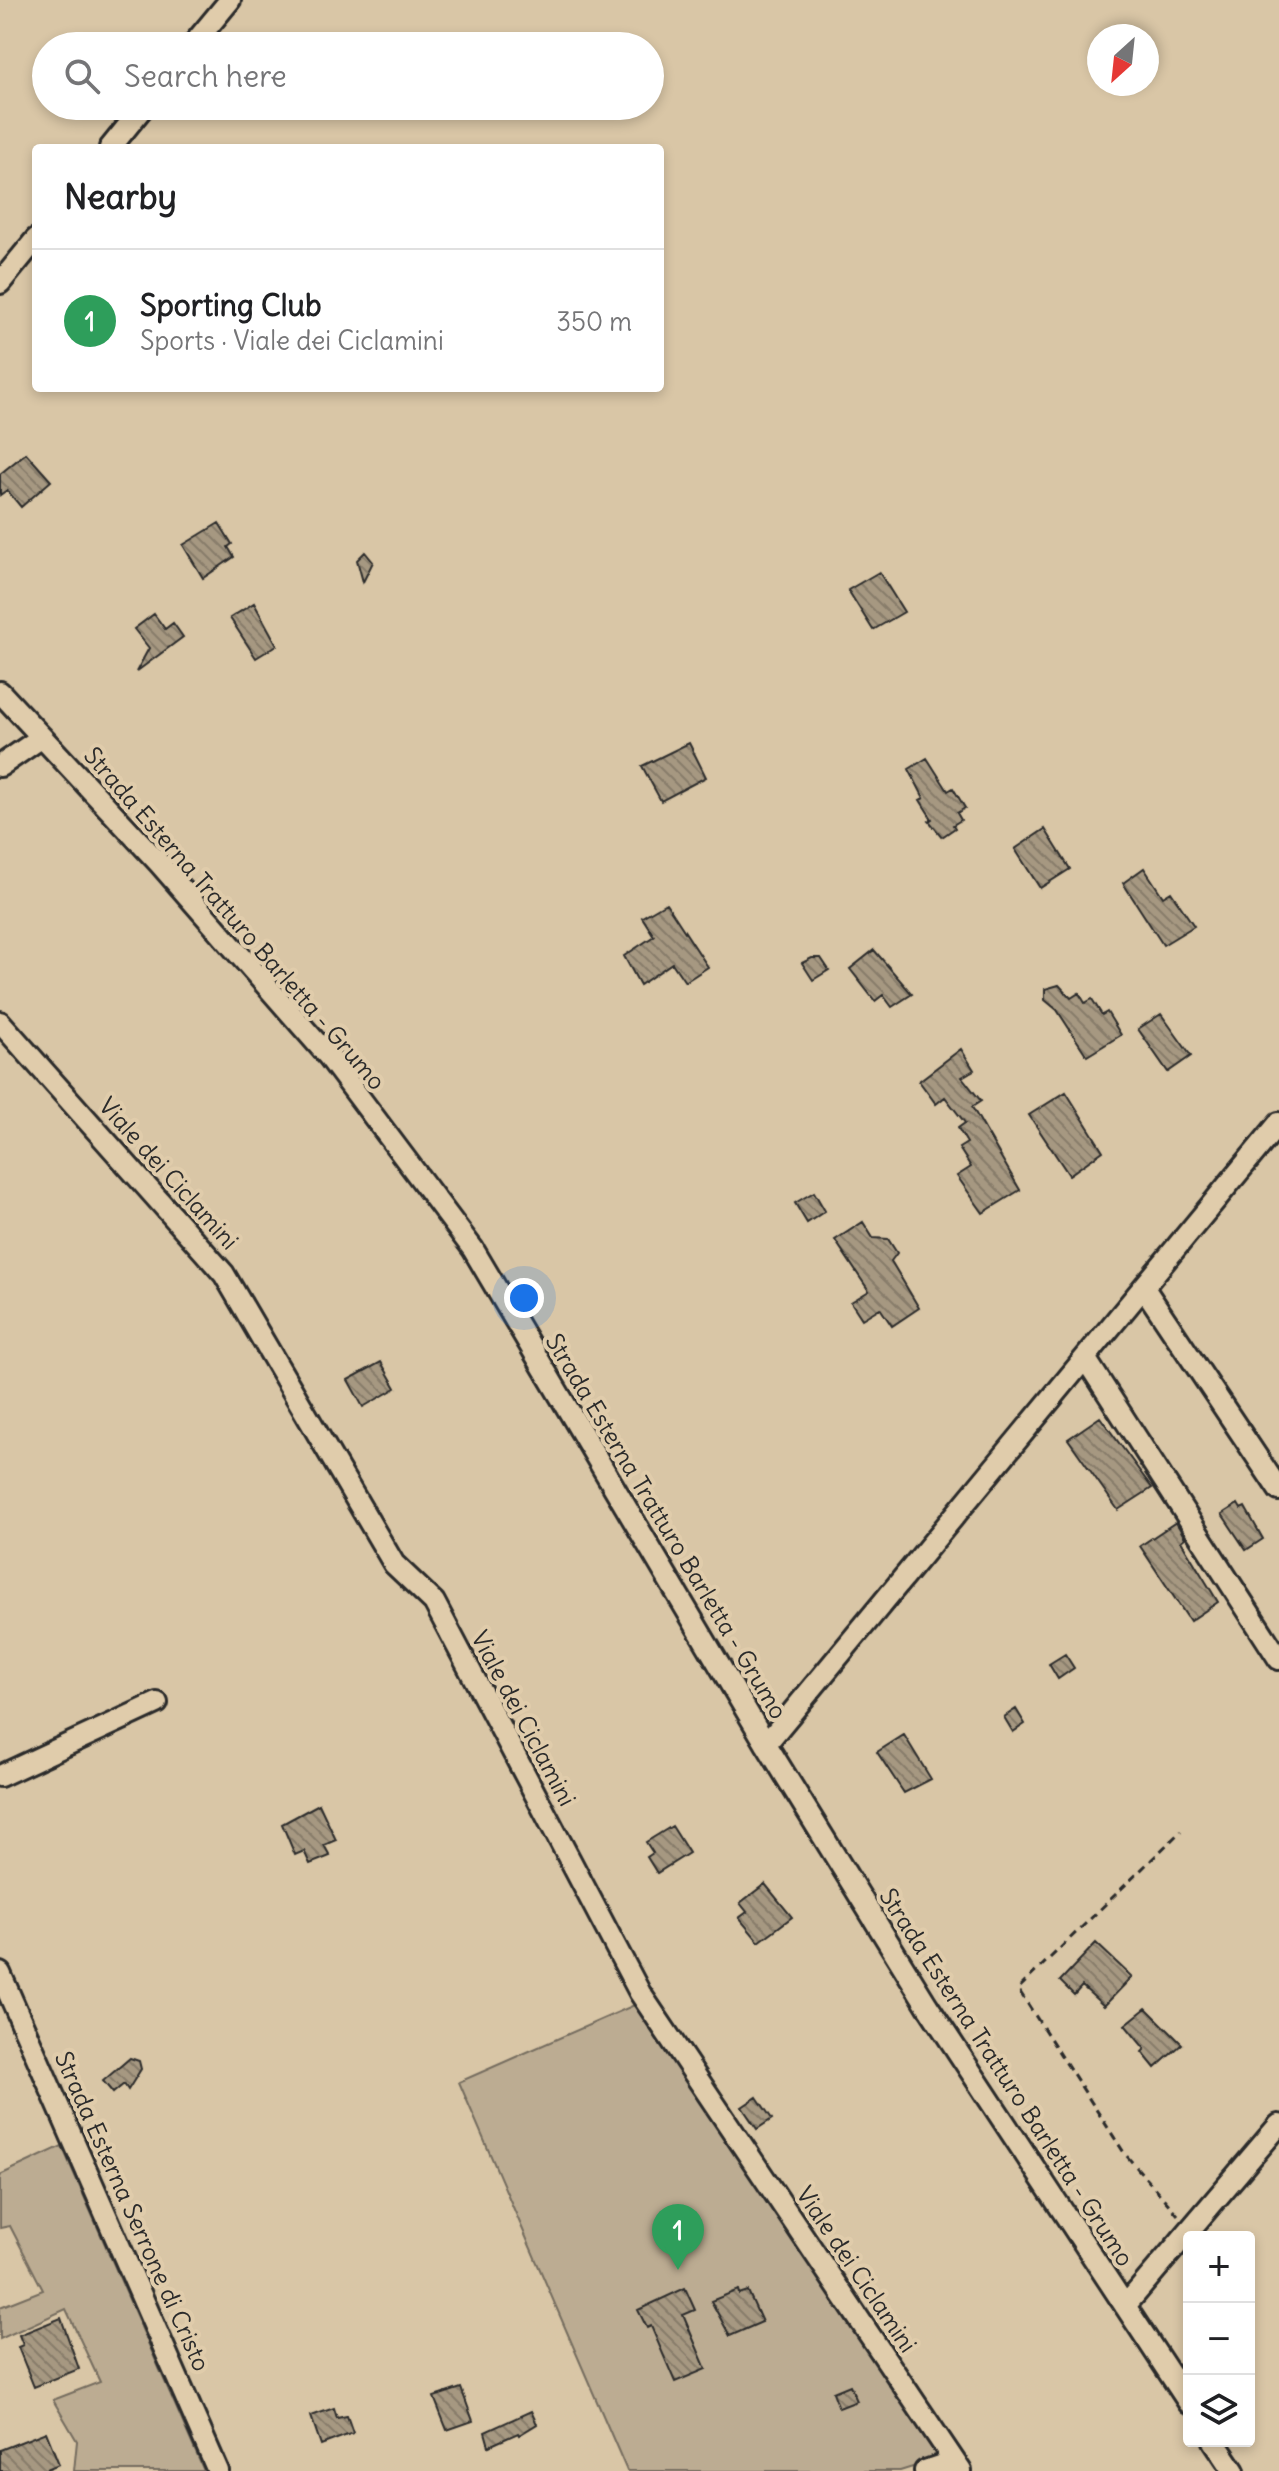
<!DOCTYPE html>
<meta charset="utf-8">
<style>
body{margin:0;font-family:Delius,sans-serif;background:#f6f6f6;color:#202124}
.controls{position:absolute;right:24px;bottom:24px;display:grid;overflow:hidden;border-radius:8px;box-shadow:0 4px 12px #0003}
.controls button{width:72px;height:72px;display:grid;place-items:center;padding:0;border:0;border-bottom:2px solid #e0e0e0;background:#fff;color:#202124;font:40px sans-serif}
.compass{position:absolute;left:1087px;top:24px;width:72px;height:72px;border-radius:50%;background:#fff;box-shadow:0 4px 12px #0003;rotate:207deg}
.you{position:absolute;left:524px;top:1298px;width:28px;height:28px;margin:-20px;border:6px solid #fff;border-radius:50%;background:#1a73e8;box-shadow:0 0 0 12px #1a73e833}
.badge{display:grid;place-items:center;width:52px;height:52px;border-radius:50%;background:#1a73e8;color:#fff;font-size:26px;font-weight:700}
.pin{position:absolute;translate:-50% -66px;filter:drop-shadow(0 2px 4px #0008)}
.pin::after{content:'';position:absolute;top:42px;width:28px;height:24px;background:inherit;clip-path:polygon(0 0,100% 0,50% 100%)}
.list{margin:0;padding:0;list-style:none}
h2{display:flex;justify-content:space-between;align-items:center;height:104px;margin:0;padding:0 32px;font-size:34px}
h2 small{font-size:26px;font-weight:400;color:#757577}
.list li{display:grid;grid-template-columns:52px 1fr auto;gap:24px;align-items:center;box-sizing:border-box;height:144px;padding:0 32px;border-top:2px solid #e0e0e0}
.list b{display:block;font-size:30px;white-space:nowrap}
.list p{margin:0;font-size:26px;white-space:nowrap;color:#757577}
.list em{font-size:26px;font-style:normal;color:#757577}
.icon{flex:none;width:44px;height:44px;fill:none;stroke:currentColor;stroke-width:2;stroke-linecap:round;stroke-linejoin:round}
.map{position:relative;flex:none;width:1279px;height:2471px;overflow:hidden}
.search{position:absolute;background:#fff;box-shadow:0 4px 12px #0003;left:32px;top:32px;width:632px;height:88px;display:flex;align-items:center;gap:20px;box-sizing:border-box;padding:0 28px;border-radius:44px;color:#757577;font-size:30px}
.panel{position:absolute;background:#fff;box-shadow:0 4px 12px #0003;left:32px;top:144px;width:632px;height:248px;border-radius:8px}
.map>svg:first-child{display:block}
.garden{fill:#bcac92;stroke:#746c5e;stroke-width:2}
.building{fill:url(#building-back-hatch);stroke:#2b2b2b;stroke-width:2}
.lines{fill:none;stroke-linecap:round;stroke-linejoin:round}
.minor-casing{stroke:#2b2b2b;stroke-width:26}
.path{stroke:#2b2b2b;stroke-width:3;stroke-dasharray:8 6;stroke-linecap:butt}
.minor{stroke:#e0ccab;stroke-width:20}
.labels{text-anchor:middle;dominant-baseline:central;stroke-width:8;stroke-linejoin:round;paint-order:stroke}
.street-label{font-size:24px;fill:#2b2b2b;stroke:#e0ccab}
</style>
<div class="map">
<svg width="1279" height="2471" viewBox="0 0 1279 2471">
<defs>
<pattern id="building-back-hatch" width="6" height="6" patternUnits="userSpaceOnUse" patternTransform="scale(2)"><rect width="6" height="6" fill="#a69881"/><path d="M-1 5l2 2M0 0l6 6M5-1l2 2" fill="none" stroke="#877c6a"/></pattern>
</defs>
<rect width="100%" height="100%" fill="#d9c6a6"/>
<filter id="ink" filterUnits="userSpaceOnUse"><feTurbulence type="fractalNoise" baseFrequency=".0125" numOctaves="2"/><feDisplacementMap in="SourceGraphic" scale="16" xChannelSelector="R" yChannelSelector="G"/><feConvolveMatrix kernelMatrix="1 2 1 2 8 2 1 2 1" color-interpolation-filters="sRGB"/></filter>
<g filter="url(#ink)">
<path class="garden" d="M 639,2003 L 942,2458 L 900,2471 L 627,2471 L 459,2082 Z
M 62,2146 L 204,2471 L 74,2471 L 77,2441 L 53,2400 L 100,2382 L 66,2309 L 0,2339 L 0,2307 L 43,2290 L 10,2226 L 0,2228 L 0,2175 Z"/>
<path class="building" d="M 26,453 L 51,481 L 21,507 L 7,490 L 0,495 L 0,474 Z
M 219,523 L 232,544 L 228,547 L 234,557 L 203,578 L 183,545 Z
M 365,552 L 373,562 L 363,582 L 357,560 Z
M 879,572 L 904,612 L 873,630 L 848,590 Z
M 254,603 L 277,645 L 256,658 L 230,618 Z
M 154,614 L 165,629 L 173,623 L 183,637 L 136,672 L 149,648 L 134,629 Z
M 689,743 L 706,777 L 661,801 L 642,766 Z
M 927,758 L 948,791 L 953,788 L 965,808 L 957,813 L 961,820 L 953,825 L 955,828 L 942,837 L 929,821 L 932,819 L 920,800 L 924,798 L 909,769 Z
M 1045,829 L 1070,869 L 1040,888 L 1015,849 Z
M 1144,868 L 1163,897 L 1171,892 L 1194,926 L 1163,945 L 1123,883 Z
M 666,903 L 708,967 L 685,982 L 672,963 L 640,985 L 624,956 L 654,936 L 642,917 Z
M 874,950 L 912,994 L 892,1007 L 883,995 L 875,1001 L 850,969 Z
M 812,958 L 821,958 L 829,970 L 813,980 L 802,963 Z
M 1059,985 L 1071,998 L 1079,993 L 1085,1003 L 1092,999 L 1102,1015 L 1107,1012 L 1121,1035 L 1087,1056 L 1057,1010 L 1045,1000 L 1045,989 Z
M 1161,1014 L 1191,1056 L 1168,1072 L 1138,1029 Z
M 961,1049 L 974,1070 L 962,1077 L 981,1101 L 972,1107 L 1020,1190 L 983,1213 L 957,1176 L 971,1167 L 959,1148 L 967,1143 L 958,1128 L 965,1123 L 945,1097 L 936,1104 L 919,1081 Z
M 1066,1092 L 1103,1151 L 1069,1175 L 1029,1115 Z
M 814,1192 L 825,1211 L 807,1223 L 795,1203 Z
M 863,1222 L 873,1238 L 888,1239 L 897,1253 L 891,1261 L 919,1308 L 892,1326 L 880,1308 L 862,1319 L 851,1302 L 869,1291 L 835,1240 Z
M 381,1362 L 396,1388 L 363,1407 L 348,1380 Z
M 1100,1417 L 1152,1488 L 1118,1510 L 1068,1439 Z
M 1238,1504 L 1241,1509 L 1245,1507 L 1263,1539 L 1246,1550 L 1222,1514 Z
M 1176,1522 L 1185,1538 L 1181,1541 L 1218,1602 L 1190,1621 L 1140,1546 Z
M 1065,1654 L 1074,1668 L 1058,1679 L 1049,1664 Z
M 1016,1709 L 1025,1724 L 1013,1732 L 1004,1717 Z
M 904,1735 L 931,1779 L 904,1793 L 877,1752 Z
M 319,1804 L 336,1840 L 324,1845 L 330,1856 L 310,1864 L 304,1851 L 295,1855 L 282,1824 Z
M 672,1826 L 689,1853 L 657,1873 L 647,1857 L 653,1853 L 646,1842 Z
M 765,1884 L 792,1917 L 759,1942 L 739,1918 L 747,1912 L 740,1903 Z
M 1096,1943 L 1132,1977 L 1104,2006 L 1082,1986 L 1074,1995 L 1060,1981 Z
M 1146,2008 L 1182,2044 L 1155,2068 L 1142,2052 L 1145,2049 L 1125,2025 Z
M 130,2058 L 139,2061 L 141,2069 L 128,2090 L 124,2084 L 113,2093 L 103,2081 Z
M 757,2097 L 772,2119 L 757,2129 L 742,2107 Z
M 685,2288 L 695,2310 L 683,2315 L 706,2369 L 675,2382 L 651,2326 L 647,2328 L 638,2310 Z
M 738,2290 L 739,2294 L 748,2291 L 762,2322 L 730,2336 L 711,2301 Z
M 61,2318 L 79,2369 L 34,2387 L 18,2347 L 23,2345 L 19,2335 Z
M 850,2385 L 857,2401 L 839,2408 L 833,2392 Z
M 461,2388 L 473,2421 L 447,2430 L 434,2397 Z
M 334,2408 L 337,2418 L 347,2416 L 353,2433 L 321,2445 L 311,2416 Z
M 531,2411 L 537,2424 L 519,2435 L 518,2433 L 489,2446 L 485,2432 Z
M 46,2432 L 59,2464 L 42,2471 L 0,2471 L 0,2450 Z"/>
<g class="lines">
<defs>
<path id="minor" d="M 192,46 L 230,0
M 110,148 L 144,106
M 0,283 L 36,239
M 0,692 L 159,863 L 329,1057 L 473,1249 L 766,1744 L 927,2005 L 1189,2403
M 0,766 L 42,737
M 0,1022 L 224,1274 L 394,1564 L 434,1602 L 640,1993 L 961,2471
M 1144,1288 L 1279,1490
M 1085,1358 L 1279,1659
M 766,1744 L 1279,1123
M 0,1776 L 157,1703
M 0,1973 L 218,2471
M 1125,2306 L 1279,2125
M 1214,2441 L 1234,2471
M 925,2471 L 954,2461"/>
</defs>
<use href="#minor" class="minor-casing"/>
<path class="path" d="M 1178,2215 L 1125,2154 L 1018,1989 L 1181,1831"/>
<use href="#minor" class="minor"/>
</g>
</g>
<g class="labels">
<g class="street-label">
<text transform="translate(235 918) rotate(49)">Strada Esterna Tratturo Barletta - Grumo</text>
<text transform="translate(169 1173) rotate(48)">Viale dei Ciclamini</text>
<text transform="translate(667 1526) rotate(59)">Strada Esterna Tratturo Barletta - Grumo</text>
<text transform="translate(524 1718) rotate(62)">Viale dei Ciclamini</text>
<text transform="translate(1007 2077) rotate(57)">Strada Esterna Tratturo Barletta - Grumo</text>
<text transform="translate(133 2211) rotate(66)">Strada Esterna Serrone di Cristo</text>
<text transform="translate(857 2269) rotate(56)">Viale dei Ciclamini</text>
</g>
</g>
</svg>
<div class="controls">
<button>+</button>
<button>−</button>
<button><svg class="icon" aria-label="layers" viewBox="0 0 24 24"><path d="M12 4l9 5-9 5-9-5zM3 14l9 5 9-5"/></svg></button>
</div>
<svg class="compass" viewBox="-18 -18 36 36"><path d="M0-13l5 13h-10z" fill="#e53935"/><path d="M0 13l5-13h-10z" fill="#757577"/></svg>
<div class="you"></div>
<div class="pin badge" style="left:678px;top:2270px;background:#2e9e5b">1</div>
<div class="search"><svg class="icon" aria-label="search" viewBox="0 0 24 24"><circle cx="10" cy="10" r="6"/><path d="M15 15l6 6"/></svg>Search here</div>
<section class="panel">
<h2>Nearby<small></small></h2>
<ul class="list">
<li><span class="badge" style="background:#2e9e5b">1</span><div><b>Sporting Club</b><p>Sports · Viale dei Ciclamini</p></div><em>350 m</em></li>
</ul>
</section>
</div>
